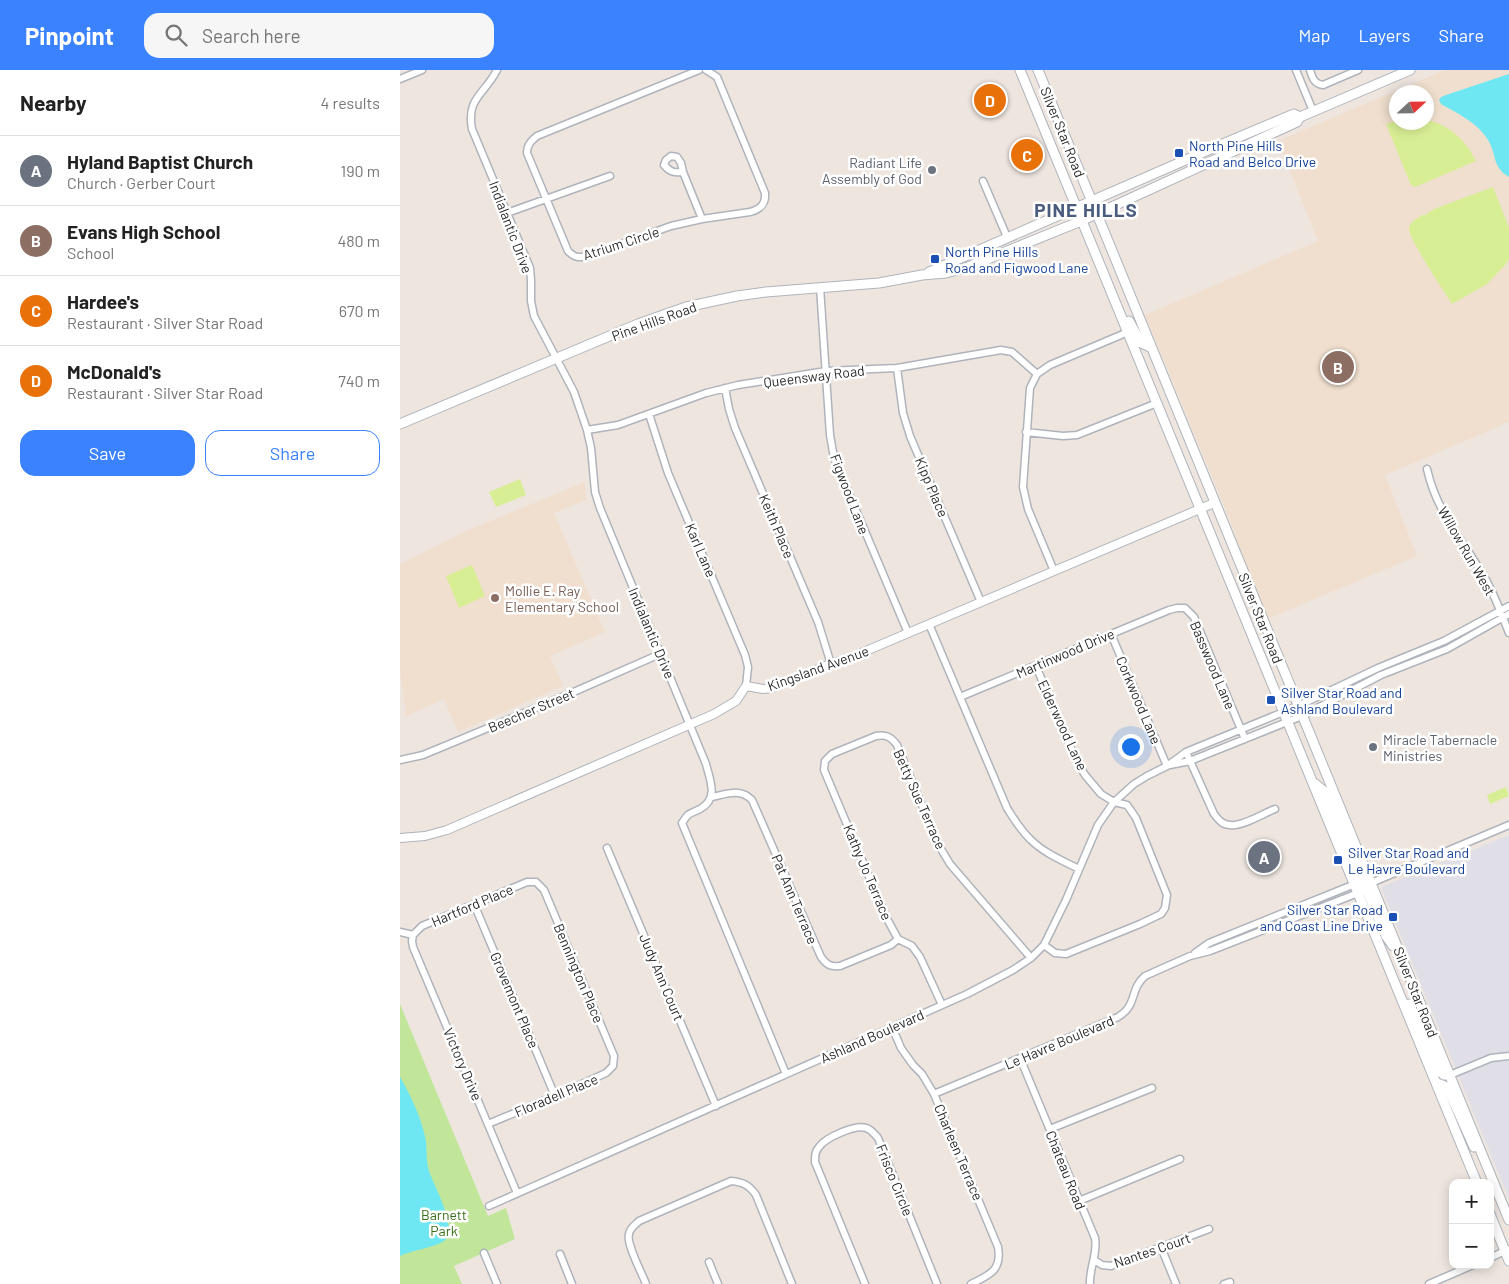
<!DOCTYPE html>
<meta charset="utf-8">
<style>
body{margin:0;font-family:Barlow,sans-serif;background:#f6f6f6;color:#222}
.controls{position:absolute;right:15px;bottom:15px;display:grid;overflow:hidden;border-radius:10px;box-shadow:0 2px 12px #0003}
.controls button{width:45px;height:45px;display:grid;place-items:center;padding:0;border:0;border-bottom:1px solid #e0e0e0;background:#fff;color:#222;font:25px sans-serif}
.compass{position:absolute;left:989px;top:15px;width:45px;height:45px;border-radius:50%;background:#fff;box-shadow:0 2px 12px #0003;rotate:68deg}
.you{position:absolute;left:730px;top:676px;width:18px;height:18px;margin:-12px;border:4px solid #fff;border-radius:50%;background:#1a73e8;box-shadow:0 0 0 8px #1a73e833}
.badge{display:grid;place-items:center;width:32px;height:32px;border-radius:50%;background:#3b82ff;color:#fff;font-size:16px;font-weight:700}
.pin{position:absolute;translate:-50% -50%;border:2px solid #fff;box-shadow:0 1px 5px #0006}
.list{margin:0;padding:0;list-style:none}
h2{display:flex;justify-content:space-between;align-items:center;height:65px;margin:0;padding:0 20px;font-size:21px}
h2 small{font-size:16px;font-weight:400;color:#767676}
.list li{display:grid;grid-template-columns:32px 1fr auto;gap:15px;align-items:center;box-sizing:border-box;height:70px;padding:0 20px;border-top:1px solid #e0e0e0}
.list b{display:block;font-size:19px;white-space:nowrap}
.list p{margin:0;font-size:16px;white-space:nowrap;color:#767676}
.list em{font-size:16px;font-style:normal;color:#767676}
.actions{display:flex;gap:10px;padding:15px 20px}
.actions a{flex:1;padding:11px 0;border:1px solid #3b82ff;border-radius:15px;text-align:center;font-size:18px;color:#3b82ff}
.actions .main{background:#3b82ff;color:#fff}
.icon{flex:none;width:28px;height:28px;fill:none;stroke:currentColor;stroke-width:2;stroke-linecap:round;stroke-linejoin:round}
.map{position:relative;flex:none;width:1109px;height:1214px;overflow:hidden}
header{display:flex;align-items:center;gap:30px;box-sizing:border-box;height:70px;padding:0 25px;background:#3b82ff;color:#fff}
header strong{font-size:24px}
nav{display:flex;gap:28px;margin-inline-start:auto;font-size:18px}
.search{width:350px;height:45px;background:#f6f6f6;display:flex;align-items:center;gap:12px;box-sizing:border-box;padding:0 18px;border-radius:15px;color:#767676;font-size:19px}
main{display:flex}
aside{flex:1;background:#fff}
.map>svg:first-child{display:block}
.industrial{fill:#e0dfe7}
.education{fill:#f0dfce;fill-rule:evenodd}
.green{fill:#c1e69a}
.pitch{fill:#d8ee95}
.water{fill:#6fe7f3}
.lines{fill:none;stroke-linecap:round;stroke-linejoin:round}
.minor-casing{stroke:#afb4bc;stroke-width:9}
.tertiary-casing{stroke:#afb4bc;stroke-width:10}
.secondary-casing{stroke:#afb4bc;stroke-width:11}
.minor{stroke:#fff;stroke-width:6}
.tertiary{stroke:#fff;stroke-width:8}
.secondary{stroke:#fff;stroke-width:9}
.transit-dot{fill:#1a4fb4;stroke:#fff;stroke-width:2}
.worship-dot{fill:#6b7280;stroke:#fff;stroke-width:2}
.education-dot{fill:#8d6e63;stroke:#fff;stroke-width:2}
.labels{text-anchor:middle;dominant-baseline:central;stroke-width:5;stroke-linejoin:round;paint-order:stroke}
.street-label{font-size:14px;fill:#2c2c2c;stroke:#fff}
.transit-label{font-size:14px;fill:#164399;stroke:#fff;text-anchor:start}
.worship-label{font-size:14px;fill:#5b616d;stroke:#fff;text-anchor:end}
.education-label{font-size:14px;fill:#785e54;stroke:#fff;text-anchor:start}
.park-label{font-size:14px;fill:#396e18;stroke:#fff}
.district-label{font-size:19px;font-weight:bold;letter-spacing:1px;fill:#4a5d7f;stroke:#fff}
</style>
<header>
<strong>Pinpoint</strong>
<div class="search"><svg class="icon" aria-label="search" viewBox="0 0 24 24"><circle cx="10" cy="10" r="6"/><path d="M15 15l6 6"/></svg>Search here</div>
<nav><a>Map</a><a>Layers</a><a>Share</a></nav>
</header>
<main>
<aside>
<h2>Nearby<small>4 results</small></h2>
<ul class="list">
<li><span class="badge" style="background:#6b7280">A</span><div><b>Hyland Baptist Church</b><p>Church · Gerber Court</p></div><em>190 m</em></li>
<li><span class="badge" style="background:#8d6e63">B</span><div><b>Evans High School</b><p>School</p></div><em>480 m</em></li>
<li><span class="badge" style="background:#e8710a">C</span><div><b>Hardee's</b><p>Restaurant · Silver Star Road</p></div><em>670 m</em></li>
<li><span class="badge" style="background:#e8710a">D</span><div><b>McDonald's</b><p>Restaurant · Silver Star Road</p></div><em>740 m</em></li>
</ul>
<div class="actions"><a class="main">Save</a><a>Share</a></div>
</aside>
<div class="map">
<svg width="1109" height="1214" viewBox="0 0 1109 1214">
<rect width="100%" height="100%" fill="#eee5df"/>
<path class="industrial" d="M 1109,765 L 1109,1129 L 981,817 Z"/>
<path class="education" d="M 1045,0 L 1109,0 L 1109,352 L 985,405 L 1017,486 L 867,549 L 834,468 L 837,467 L 745,245 L 918,171 L 878,71 ZM 996,22 L 1026,22 L 1026,52 L 996,52 Z
M 185,412 L 186,430 L 154,443 L 205,562 L 150,586 L 163,616 L 58,662 L 44,629 L 6,646 L 0,601 L 0,494 L 64,462 Z"/>
<path class="green" d="M 0,934 L 88,1146 L 106,1138 L 115,1169 L 54,1196 L 62,1214 L 0,1214 Z"/>
<path class="pitch" d="M 1027,50 C 1049,55 1066,70 1076,91 L 1015,117 L 1011,115 L 986,54 L 996,51 L 996,52 L 1026,52 Z
M 1093,117 L 1109,158 L 1109,189 L 1106,194 L 1087,214 L 1052,234 C 1044,220 1010,172 1009,159 C 1009,152 1017,149 1022,145 L 1025,145 L 1034,139 Z
M 120,409 L 126,425 L 96,437 L 89,422 Z
M 72,495 L 85,526 L 59,538 L 46,506 Z
M 1106,717 L 1109,726 L 1090,734 L 1087,725 Z"/>
<path class="water" d="M 1109,4 L 1109,107 C 1092,97 1097,85 1088,70 C 1078,53 1057,43 1041,34 L 1039,30 L 1041,27 L 1046,25 Z
M 0,1007 C 11,1026 22,1049 26,1071 C 27,1081 26,1091 29,1101 C 34,1116 57,1156 46,1169 C 40,1177 11,1180 0,1186 Z"/>
<g class="lines">
<defs>
<path id="minor" d="M 97,0 C 85,24 66,28 72,59 L 130,198 L 131,210 L 131,231 L 134,246 L 174,322 L 187,360 L 191,378 L 195,422 L 200,438 L 306,694 C 310,710 319,729 300,739 C 288,745 290,741 282,753 L 386,1004
M 299,0 L 137,66 C 131,71 127,75 127,83 L 168,181 C 175,188 179,188 188,186 L 271,156 L 302,149 L 350,142 C 361,139 366,134 365,123 L 317,7 L 306,0
M 896,0 L 913,41
M 910,0 C 912,7 914,14 923,15 L 958,0
M 0,9 L 22,0
M 283,102 C 274,103 270,102 264,95 L 266,90 L 271,86 L 277,87 L 281,93 L 283,102 L 302,149
M 583,111 L 607,167
M 107,143 L 210,106
M 420,217 L 430,365 L 434,388 L 508,563
M 497,298 L 503,343 L 510,366 L 581,532
M 325,318 L 329,339 L 335,358 L 418,552 L 431,594
M 249,344 L 268,403 L 345,585 L 348,597 L 346,616
M 187,360 L 218,355 L 306,323 L 338,315 L 426,301 L 497,298 L 601,280 L 612,282 L 637,304
M 626,362 L 663,366 L 677,365 L 757,333
M 1027,399 C 1037,444 1064,471 1086,510 C 1095,526 1102,545 1109,563
M 654,501 L 628,439 L 623,417 L 630,318 L 637,304 L 650,295 L 728,262
M 529,554 L 607,738 C 614,749 621,761 631,770 C 644,783 663,791 679,799
M 711,564 L 767,696
M 636,596 L 675,688 L 685,705 L 701,724 L 714,732 L 727,735 L 736,748 L 767,825 L 765,838 L 761,844 L 740,854 L 666,884 L 655,883 L 644,875
M 560,627 L 769,540 L 777,538 L 785,538 L 794,547 L 845,669
M 786,682 L 814,744 C 818,749 822,755 830,755 C 842,757 864,743 875,739
M 0,690 L 23,685 L 160,628 L 260,584
M 770,695 L 790,691 L 902,646 L 981,605 L 1047,579 L 1109,544
M 312,727 C 327,724 340,718 352,730 L 421,887 C 427,895 430,897 440,896 L 491,875 L 498,869
M 207,778 L 316,1036
M 971,813 L 1109,755
M 74,834 L 155,1026
M 0,862 L 13,865
M 13,865 L 22,856 L 127,812 L 136,812 L 144,820 L 214,986 L 213,996 L 206,1003 L 155,1026 L 88,1054
M 13,865 L 12,871 L 13,877 L 117,1123
M 795,883 L 809,873 L 955,814
M 542,935 L 520,887 L 512,876 L 498,869 L 486,847 L 424,700 L 425,691 L 432,684 L 476,666 C 486,664 491,667 497,675 L 538,774 L 550,794 L 631,888
M 492,957 L 501,978 L 513,995 L 522,1004 L 534,1024 L 598,1177 C 602,1200 590,1205 571,1214
M 620,988 L 695,1168 C 698,1184 689,1198 690,1214
M 1050,1005 L 1091,988 L 1109,986
M 534,1024 L 718,947 C 738,935 729,920 745,906 L 790,886 L 810,881 L 958,823
M 650,1059 L 752,1018
M 679,1131 L 780,1089
M 89,1136 L 567,924 L 613,900 L 631,888 L 644,875 L 666,830 L 698,755 L 714,732 L 734,714 L 747,706 L 767,696 L 786,682 L 898,636 L 978,598 L 1044,571 L 1109,536
M 761,1177 L 776,1214
M 84,1183 L 97,1214
M 160,1184 L 172,1214
M 1090,1188 L 1109,1179
M 694,1190 L 702,1195 L 711,1196 L 809,1159
M 309,1192 L 318,1214
M 246,1214 C 242,1203 226,1174 229,1164 C 230,1158 235,1155 239,1151 L 331,1111 C 343,1112 349,1115 356,1125 L 392,1214
M 465,1214 L 415,1092 C 415,1086 415,1081 419,1077 C 425,1068 455,1054 466,1058 C 471,1059 474,1064 478,1068 L 537,1214
M 824,1214 L 830,1212
M 1029,1214 L 1073,1195"/>
<path id="tertiary" d="M 0,768 L 25,766 L 47,760 L 314,644 L 336,631 L 346,616 L 363,619 L 372,618 L 425,596 L 447,589 L 814,433"/>
<path id="secondary" d="M 620,0 L 1077,1113
M 638,0 L 1109,1150
M 529,202 L 813,78 L 894,44 L 900,47
M 729,251 L 741,273 L 750,277
M 0,354 L 238,254 L 286,237 L 337,226 L 366,222 L 479,213 L 522,205 L 546,203 L 568,197 L 681,151 L 897,52 L 900,47 L 1010,0
M 914,713 L 924,721 L 957,802 C 961,808 963,811 971,813
M 955,814 L 967,821 L 986,866 L 993,876
M 1009,934 L 1018,951 L 1039,1001 L 1044,1005 L 1050,1005
M 1037,1013 L 1047,1017 L 1074,1077
M 1090,1144 L 1109,1191"/>
</defs>
<use href="#minor" class="minor-casing"/>
<use href="#tertiary" class="tertiary-casing"/>
<use href="#secondary" class="secondary-casing"/>
<use href="#minor" class="minor"/>
<use href="#tertiary" class="tertiary"/>
<use href="#secondary" class="secondary"/>
</g>
<g class="transit-dot">
<rect x="774" y="78" width="10" height="10" rx="2.5"/>
<rect x="530" y="184" width="10" height="10" rx="2.5"/>
<rect x="866" y="625" width="10" height="10" rx="2.5"/>
<rect x="933" y="785" width="10" height="10" rx="2.5"/>
<rect x="988" y="842" width="10" height="10" rx="2.5"/>
</g>
<g class="worship-dot">
<circle cx="532" cy="100" r="5"/>
<circle cx="973" cy="677" r="5"/>
</g>
<circle class="education-dot" cx="95" cy="528" r="5"/>
<g class="labels">
<g class="street-label">
<text transform="translate(663 62) rotate(68)">Silver Star Road</text>
<text transform="translate(111 157) rotate(69)">Indialantic Drive</text>
<text transform="translate(221 173) rotate(-18)">Atrium Circle</text>
<text transform="translate(254 251) rotate(-20)">Pine Hills Road</text>
<text transform="translate(414 306) rotate(-7)">Queensway Road</text>
<text transform="translate(532 417) rotate(67)">Kipp Place</text>
<text transform="translate(450 424) rotate(69)">Figwood Lane</text>
<text transform="translate(377 456) rotate(67)">Keith Place</text>
<text transform="translate(301 480) rotate(67)">Karl Lane</text>
<text transform="translate(1067 481) rotate(60)">Willow Run West</text>
<text transform="translate(861 548) rotate(68)">Silver Star Road</text>
<text transform="translate(252 563) rotate(67)">Indialantic Drive</text>
<text transform="translate(665 583) rotate(-23)">Martinwood Drive</text>
<text transform="translate(813 595) rotate(67)">Basswood Lane</text>
<text transform="translate(418 598) rotate(-20)">Kingsland Avenue</text>
<text transform="translate(739 630) rotate(67)">Corkwood Lane</text>
<text transform="translate(131 640) rotate(-23)">Beecher Street</text>
<text transform="translate(663 655) rotate(65)">Elderwood Lane</text>
<text transform="translate(520 729) rotate(66)">Betty Sue Terrace</text>
<text transform="translate(468 802) rotate(67)">Kathy Jo Terrace</text>
<text transform="translate(395 829) rotate(67)">Pat Ann Terrace</text>
<text transform="translate(72 835) rotate(-23)">Hartford Place</text>
<text transform="translate(179 903) rotate(67)">Bennington Place</text>
<text transform="translate(262 907) rotate(67)">Judy Ann Court</text>
<text transform="translate(1016 922) rotate(68)">Silver Star Road</text>
<text transform="translate(115 930) rotate(67)">Grovemont Place</text>
<text transform="translate(472 966) rotate(-24)">Ashland Boulevard</text>
<text transform="translate(659 972) rotate(-23)">Le Havre Boulevard</text>
<text transform="translate(63 994) rotate(67)">Victory Drive</text>
<text transform="translate(156 1025) rotate(-23)">Floradell Place</text>
<text transform="translate(559 1082) rotate(67)">Charleen Terrace</text>
<text transform="translate(666 1100) rotate(68)">Chateau Road</text>
<text transform="translate(495 1110) rotate(68)">Frisco Circle</text>
<text transform="translate(752 1180) rotate(-19)">Nantes Court</text>
</g>
<g class="transit-label">
<text x="789" y="75">North Pine Hills<tspan x="789" dy="16">Road and Belco Drive</tspan></text>
<text x="545" y="181">North Pine Hills<tspan x="545" dy="16">Road and Figwood Lane</tspan></text>
<text x="881" y="622">Silver Star Road and<tspan x="881" dy="16">Ashland Boulevard</tspan></text>
<text x="948" y="782">Silver Star Road and<tspan x="948" dy="16">Le Havre Boulevard</tspan></text>
<text x="983" y="839" text-anchor="end">Silver Star Road<tspan x="983" dy="16">and Coast Line Drive</tspan></text>
</g>
<g class="worship-label">
<text x="522" y="92">Radiant Life<tspan x="522" dy="16">Assembly of God</tspan></text>
<text x="983" y="669" text-anchor="start">Miracle Tabernacle<tspan x="983" dy="16">Ministries</tspan></text>
</g>
<g class="education-label">
<text x="105" y="520">Mollie E. Ray<tspan x="105" dy="16">Elementary School</tspan></text>
</g>
<g class="park-label">
<text x="44" y="1144">Barnett<tspan x="44" dy="16">Park</tspan></text>
</g>
<g class="district-label">
<text x="686" y="139">PINE HILLS</text>
</g>
</g>
</svg>
<div class="controls">
<button>+</button>
<button>−</button>
</div>
<svg class="compass" viewBox="-18 -18 36 36"><path d="M0-13l5 13h-10z" fill="#e53935"/><path d="M0 13l5-13h-10z" fill="#767676"/></svg>
<div class="you"></div>
<div class="pin badge" style="left:864px;top:787px;background:#6b7280">A</div>
<div class="pin badge" style="left:938px;top:297px;background:#8d6e63">B</div>
<div class="pin badge" style="left:627px;top:85px;background:#e8710a">C</div>
<div class="pin badge" style="left:590px;top:30px;background:#e8710a">D</div>
</div>
</main>
